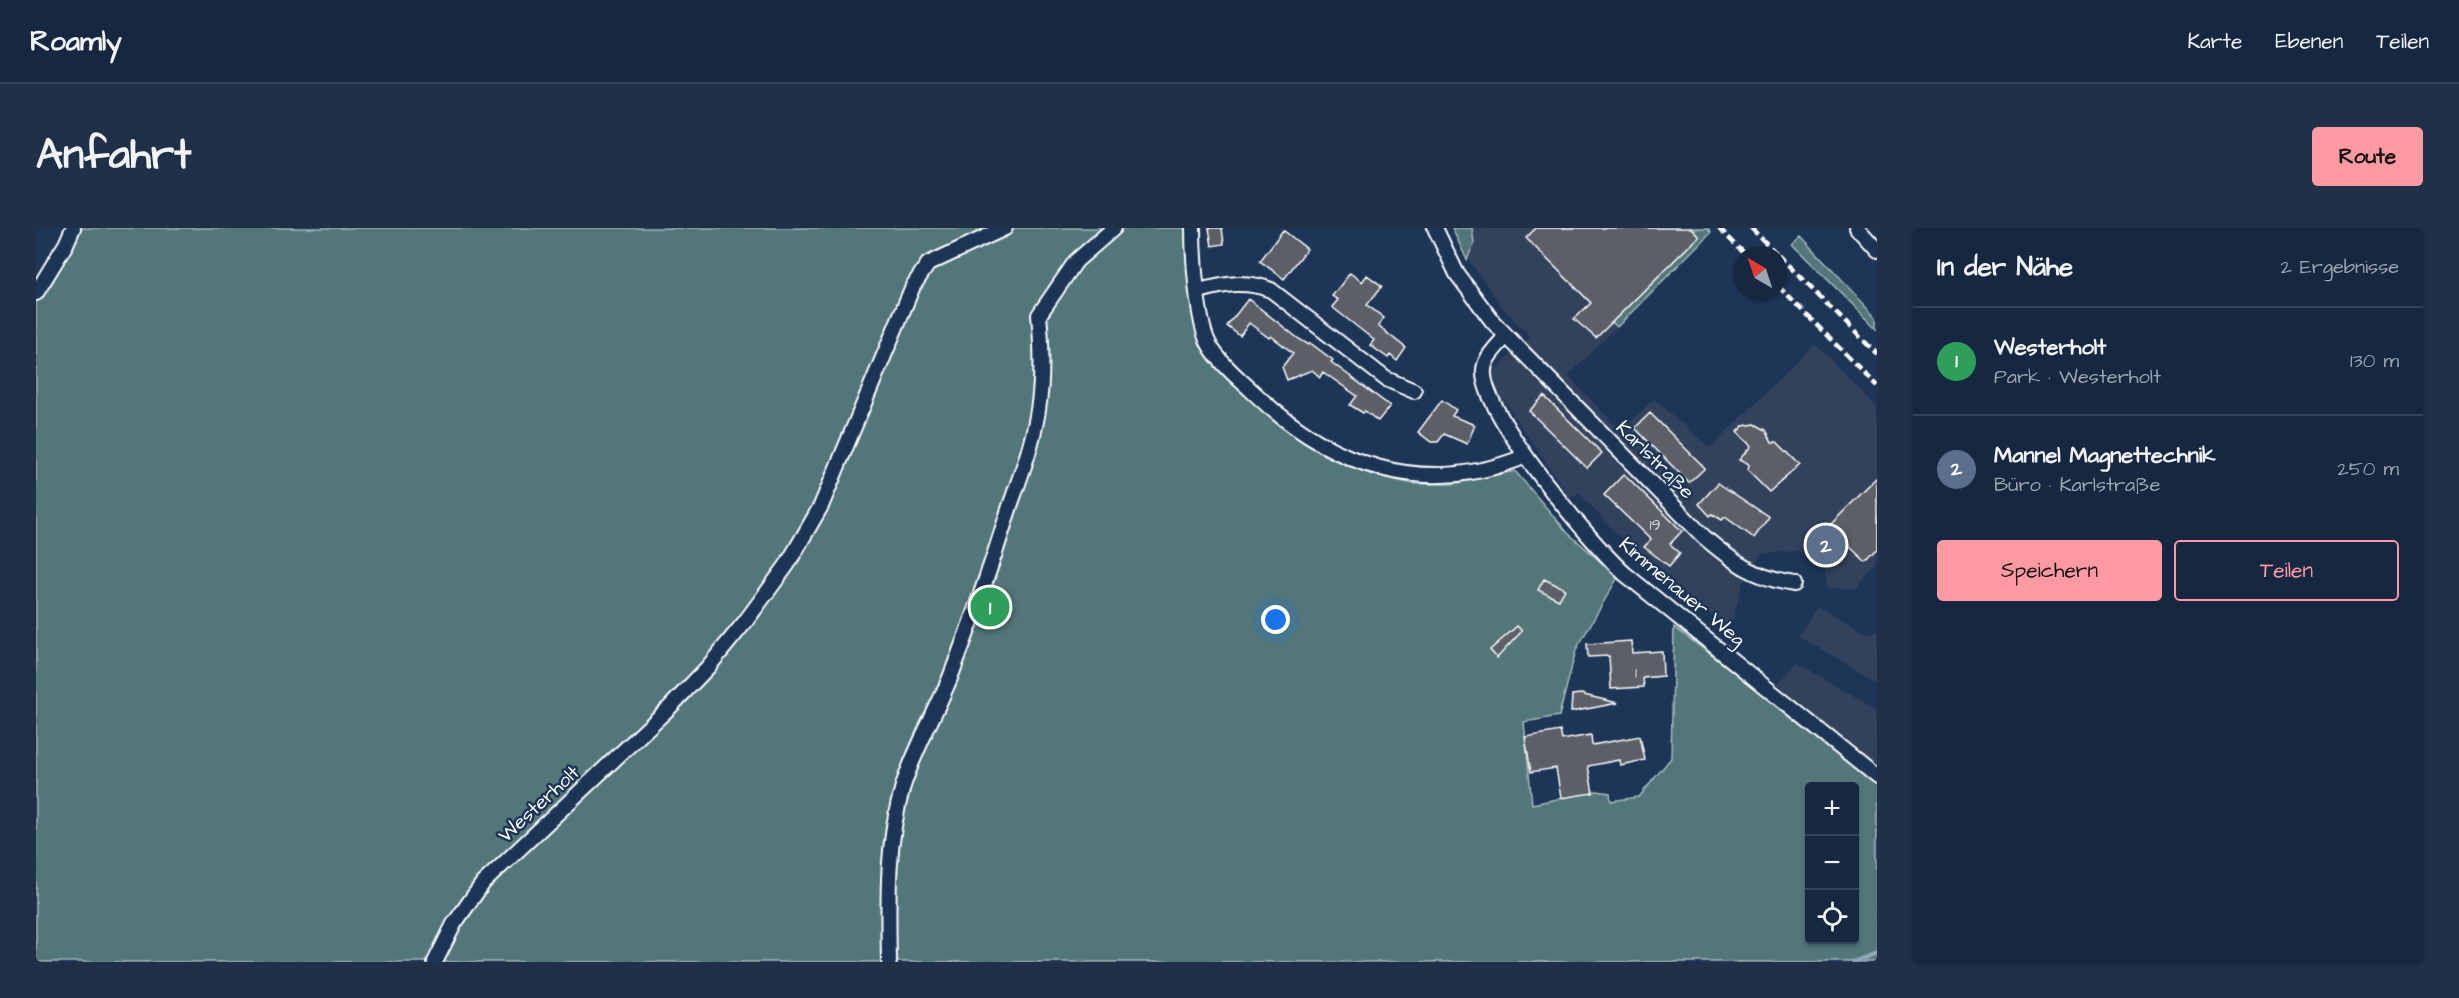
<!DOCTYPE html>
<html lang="de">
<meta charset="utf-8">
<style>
body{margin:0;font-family:"Architects Daughter",sans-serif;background:#1f3048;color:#f1f3f6}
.controls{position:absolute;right:18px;bottom:18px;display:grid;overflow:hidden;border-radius:6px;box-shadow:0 2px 4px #0004}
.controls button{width:54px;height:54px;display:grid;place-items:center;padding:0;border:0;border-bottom:2px solid #35445a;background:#162841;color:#f1f3f6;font:30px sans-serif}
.compass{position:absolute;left:1697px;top:18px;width:54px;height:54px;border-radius:50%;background:#162841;box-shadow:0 2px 4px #0004;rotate:321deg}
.you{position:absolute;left:1240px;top:392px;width:21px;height:21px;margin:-15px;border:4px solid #fff;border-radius:50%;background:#1a73e8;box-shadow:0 0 0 9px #1a73e833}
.badge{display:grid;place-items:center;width:39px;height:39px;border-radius:50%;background:#ff9aa2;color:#fff;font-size:20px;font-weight:700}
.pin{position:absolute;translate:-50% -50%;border:3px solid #fff;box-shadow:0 2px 6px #0006}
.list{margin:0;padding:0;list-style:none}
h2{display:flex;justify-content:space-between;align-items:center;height:78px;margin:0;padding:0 24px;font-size:26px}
h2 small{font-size:20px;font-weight:400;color:#9ea6b1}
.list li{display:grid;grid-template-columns:39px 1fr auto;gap:18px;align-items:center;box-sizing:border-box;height:108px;padding:0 24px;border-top:2px solid #35445a}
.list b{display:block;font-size:22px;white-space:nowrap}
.list p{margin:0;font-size:20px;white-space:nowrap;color:#9ea6b1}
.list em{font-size:20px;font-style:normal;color:#9ea6b1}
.actions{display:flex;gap:12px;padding:18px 24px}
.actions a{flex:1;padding:14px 0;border:2px solid #ff9aa2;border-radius:6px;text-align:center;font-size:21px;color:#ff9aa2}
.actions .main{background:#ff9aa2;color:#111}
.icon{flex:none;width:33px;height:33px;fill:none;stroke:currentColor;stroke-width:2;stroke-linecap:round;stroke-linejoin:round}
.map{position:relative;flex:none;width:1841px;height:734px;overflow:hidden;border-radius:6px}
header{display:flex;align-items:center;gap:36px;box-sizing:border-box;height:84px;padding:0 30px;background:#162841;border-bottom:2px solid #35445a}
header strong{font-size:28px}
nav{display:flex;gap:33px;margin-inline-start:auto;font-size:21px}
.intro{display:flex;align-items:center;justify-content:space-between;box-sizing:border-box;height:144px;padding:0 36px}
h1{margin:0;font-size:42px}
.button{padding:15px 27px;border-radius:6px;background:#ff9aa2;color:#111;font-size:21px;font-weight:700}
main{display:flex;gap:36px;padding:0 36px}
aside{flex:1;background:#162841;border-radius:6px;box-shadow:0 2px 4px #0004}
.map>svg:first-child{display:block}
.built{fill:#30425c}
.green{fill:#527678;stroke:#a8babc;stroke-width:1.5;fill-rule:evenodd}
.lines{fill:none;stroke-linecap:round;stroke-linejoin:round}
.stream{stroke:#8ea7b9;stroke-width:4.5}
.building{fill:#5c6066;stroke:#fff;stroke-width:1.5}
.minor-casing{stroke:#fff;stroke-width:18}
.minor{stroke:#1d3557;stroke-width:14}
.rail{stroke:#fff;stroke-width:4.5;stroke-dasharray:9 4.5;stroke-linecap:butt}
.labels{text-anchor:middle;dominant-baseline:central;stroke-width:5;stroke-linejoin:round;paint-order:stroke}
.number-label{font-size:16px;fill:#d6d7d9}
.street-label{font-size:20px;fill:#fff;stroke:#1d3557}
</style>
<header>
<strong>Roamly</strong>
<nav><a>Karte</a><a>Ebenen</a><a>Teilen</a></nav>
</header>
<div class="intro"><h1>Anfahrt</h1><a class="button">Route</a></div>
<main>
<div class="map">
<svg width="1841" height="734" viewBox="0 0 1841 734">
<rect width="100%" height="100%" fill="#1d3557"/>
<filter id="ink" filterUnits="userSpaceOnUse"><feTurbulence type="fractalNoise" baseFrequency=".0167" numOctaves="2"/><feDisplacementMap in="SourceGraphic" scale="12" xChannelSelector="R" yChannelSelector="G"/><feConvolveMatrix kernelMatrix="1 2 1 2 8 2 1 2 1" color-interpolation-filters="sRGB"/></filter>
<g filter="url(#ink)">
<path class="built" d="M 1417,0 L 1672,0 L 1675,4 L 1532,148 L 1585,203 L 1618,171 L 1674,220 L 1779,116 L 1841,179 L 1841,339 L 1820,360 L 1791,360 L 1789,341 L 1780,330 L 1761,323 L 1726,326 L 1707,356 L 1694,399 L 1680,392 L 1591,317 L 1543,265 L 1534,270 L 1463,166 L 1456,144 L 1494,109 L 1468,81 L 1436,37 Z
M 1781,378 L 1831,404 L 1841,402 L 1841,453 L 1762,408 Z
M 1761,435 L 1841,481 L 1841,542 L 1741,456 Z"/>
<path class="green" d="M 43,0 L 1152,0 L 1167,113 L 1219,174 L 1282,221 L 1334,246 L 1377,256 L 1417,256 L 1479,243 L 1532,305 L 1582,349 L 1540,422 L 1523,488 L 1488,494 L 1496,576 L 1561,563 L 1574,565 L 1575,573 L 1603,569 L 1635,530 L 1638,399 L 1793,516 L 1841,555 L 1841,734 L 0,734 L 0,72 ZM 1774,558 L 1818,558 L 1818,712 L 1774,712 Z
M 1416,0 L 1436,0 L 1438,15 L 1431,32 Z
M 1655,0 L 1672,0 L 1675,4 L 1581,99 L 1576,94 L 1662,8 Z
M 1765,8 L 1841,89 L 1841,101 L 1756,16 Z"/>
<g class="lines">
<path class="stream" d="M 1817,734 L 1841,725"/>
</g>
<path class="building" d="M 1173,0 L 1186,0 L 1188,16 L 1176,18 Z
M 1500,0 L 1655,0 L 1663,8 L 1560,110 L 1538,91 L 1555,75 L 1490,10 Z
M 1247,2 L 1271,21 L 1248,51 L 1224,33 Z
M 1314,45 L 1326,54 L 1331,47 L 1346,58 L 1331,77 L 1348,90 L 1342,98 L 1370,120 L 1361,133 L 1354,127 L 1352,130 L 1334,117 L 1338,112 L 1296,79 L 1302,72 L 1296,68 Z
M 1212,71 L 1263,111 L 1273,117 L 1274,115 L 1297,132 L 1295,134 L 1354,178 L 1342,193 L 1329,183 L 1327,185 L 1314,177 L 1321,168 L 1287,144 L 1284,149 L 1276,142 L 1251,152 L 1246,139 L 1257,125 L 1235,108 L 1233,110 L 1213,95 L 1204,108 L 1191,98 Z
M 1508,168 L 1566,225 L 1551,240 L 1493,183 Z
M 1406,172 L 1420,182 L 1416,188 L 1439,197 L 1431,216 L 1408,206 L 1402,214 L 1395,214 L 1382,204 Z
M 1614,185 L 1669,240 L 1653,255 L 1599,200 Z
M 1719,196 L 1730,202 L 1736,214 L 1741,214 L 1764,237 L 1733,264 L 1712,243 L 1713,237 L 1703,232 L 1715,218 L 1701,204 L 1707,198 Z
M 1588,246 L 1646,303 L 1634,316 L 1644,325 L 1633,338 L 1608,319 L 1615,312 L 1568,267 Z
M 1841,250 L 1841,322 L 1830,334 L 1813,318 L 1796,335 L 1781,320 L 1785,316 L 1780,311 Z
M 1682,255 L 1733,289 L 1718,310 L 1689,289 L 1686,292 L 1676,286 L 1674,288 L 1663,276 Z
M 1508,351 L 1529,361 L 1523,372 L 1502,362 Z
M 1481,398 L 1486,403 L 1461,430 L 1454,422 Z
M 1595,413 L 1596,425 L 1626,423 L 1627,448 L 1607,450 L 1608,459 L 1575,461 L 1573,428 L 1552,429 L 1551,416 Z
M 1545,466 L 1552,468 L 1582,475 L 1535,484 L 1536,467 Z
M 1524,503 L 1526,512 L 1555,507 L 1556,517 L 1604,508 L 1609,532 L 1584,537 L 1583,532 L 1552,538 L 1557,565 L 1525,570 L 1520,540 L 1495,544 L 1489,509 Z"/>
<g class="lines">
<defs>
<path id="minor" d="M 1157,0 C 1157,27 1161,94 1173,116 C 1183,134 1202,150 1216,163 C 1294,238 1387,271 1490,228
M 1399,0 L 1421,46 L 1457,94 L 1668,309 C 1697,334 1719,350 1758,356
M 1821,0 L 1841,22
M 1163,63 C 1189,56 1209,52 1235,62 L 1350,151 L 1378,163
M 0,65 L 30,16 L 37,0
M 1470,108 C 1461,119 1446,131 1448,147 C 1452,192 1554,314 1589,346 L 1841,549
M 399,734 L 418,696 L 447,655 L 634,479 L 672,439 L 709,394 L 751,337 L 785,278 L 877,58 L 892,36 L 969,0
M 853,734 C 852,675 850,616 867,558 C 879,521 899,486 914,450 C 936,393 956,336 974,278 C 985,247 997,215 1002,182 C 1007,151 1006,118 1003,87 L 1040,33 L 1078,0"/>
</defs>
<use href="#minor" class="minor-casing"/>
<use href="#minor" class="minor"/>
<path class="rail" d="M 1683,0 L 1710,27
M 1715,0 L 1742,27
M 1742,27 L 1841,126
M 1742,58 L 1841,158"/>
</g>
</g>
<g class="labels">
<g class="number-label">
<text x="1619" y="297">19</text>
<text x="1600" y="445">1</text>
</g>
<g class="street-label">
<text transform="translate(1619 232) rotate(45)">Karlstraße</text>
<text transform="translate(1646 364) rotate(40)">Kimmenauer Weg</text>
<text transform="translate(503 576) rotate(-43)">Westerholt</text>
</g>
</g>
</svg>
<div class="controls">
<button>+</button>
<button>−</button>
<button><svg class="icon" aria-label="locate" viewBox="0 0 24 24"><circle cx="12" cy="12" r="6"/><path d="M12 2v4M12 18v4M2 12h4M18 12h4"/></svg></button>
</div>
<svg class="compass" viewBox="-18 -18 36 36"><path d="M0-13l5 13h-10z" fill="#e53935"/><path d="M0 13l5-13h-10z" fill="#9ea6b1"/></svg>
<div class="you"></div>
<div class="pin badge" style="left:954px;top:379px;background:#2e9e5b">1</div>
<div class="pin badge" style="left:1790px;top:317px;background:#5c6f8a">2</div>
</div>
<aside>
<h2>In der Nähe<small>2 Ergebnisse</small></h2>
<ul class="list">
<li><span class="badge" style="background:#2e9e5b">1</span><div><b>Westerholt</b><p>Park · Westerholt</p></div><em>130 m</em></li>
<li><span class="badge" style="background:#5c6f8a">2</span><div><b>Mannel Magnettechnik</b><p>Büro · Karlstraße</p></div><em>250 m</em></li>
</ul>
<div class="actions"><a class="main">Speichern</a><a>Teilen</a></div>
</aside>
</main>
